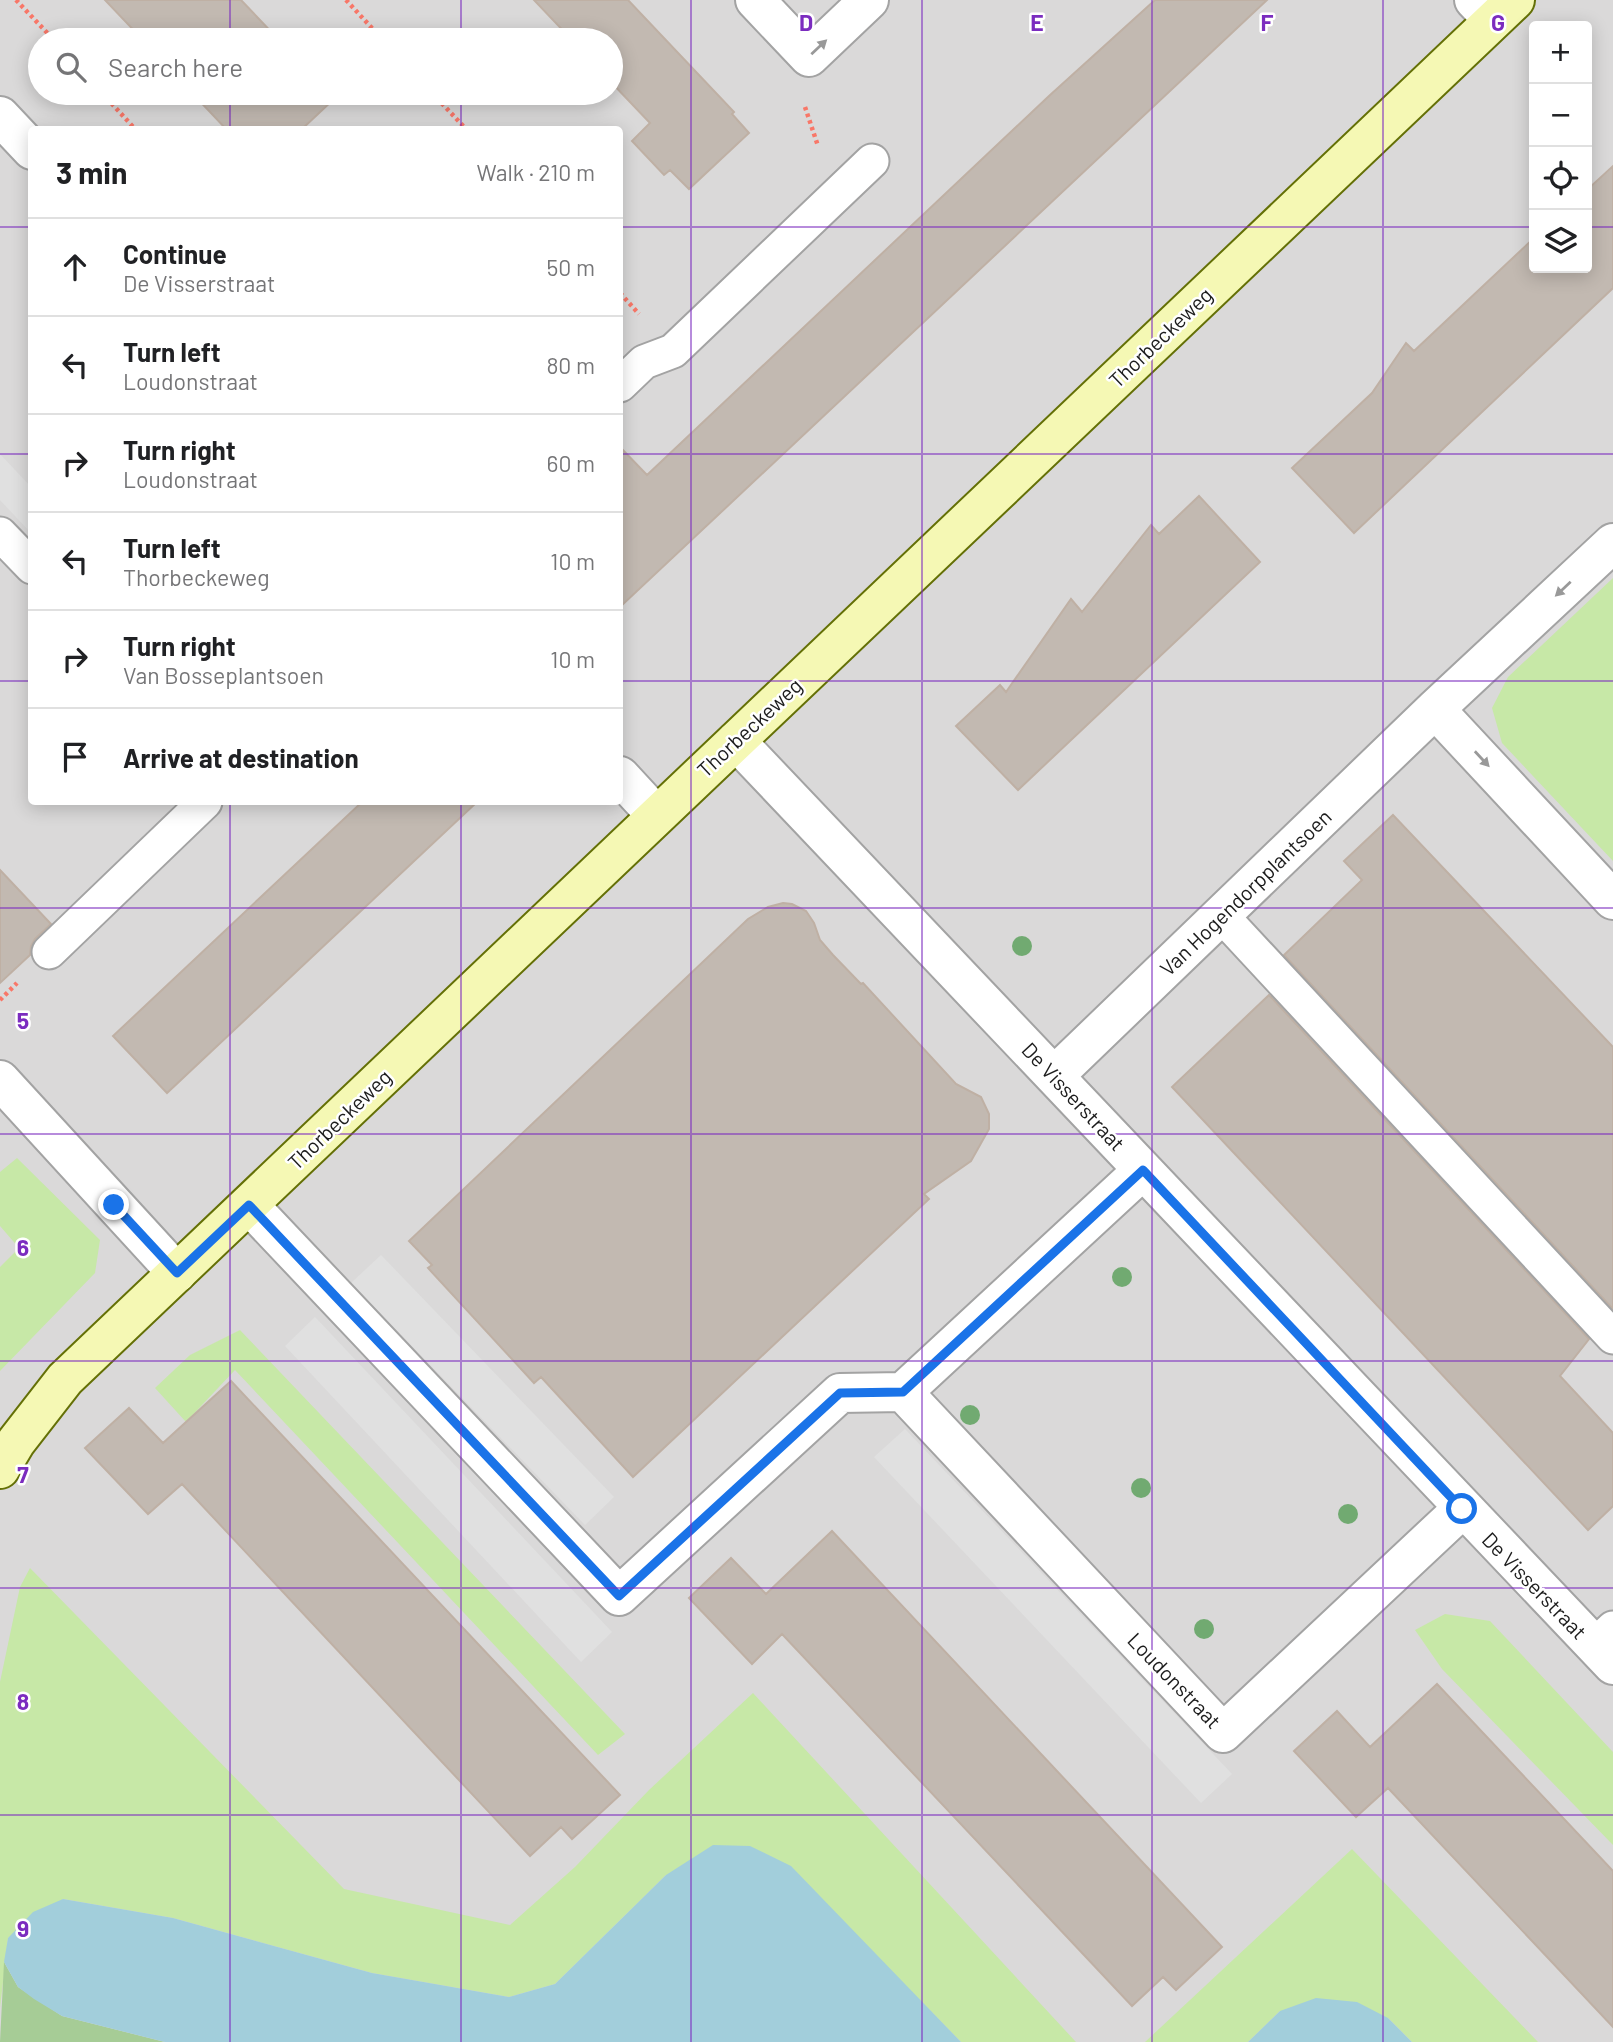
<!DOCTYPE html>
<meta charset="utf-8">
<style>
body{margin:0;font-family:Barlow,sans-serif;background:#f6f6f6;color:#202124}
.controls{position:absolute;right:21px;top:21px;display:grid;overflow:hidden;border-radius:7px;box-shadow:0 4px 18px #0003}
.controls button{width:63px;height:63px;display:grid;place-items:center;padding:0;border:0;border-bottom:2px solid #e0e0e0;background:#fff;color:#202124;font:35px sans-serif}
.stop{position:absolute;width:21px;height:21px;margin:-16px;border:5px solid #1a73e8;border-radius:50%;background:#fff}
.stop.end{background:#1a73e8;border-color:#fff;box-shadow:0 2px 7px #0008}
.list{margin:0;padding:0;list-style:none}
h2{display:flex;justify-content:space-between;align-items:center;height:91px;margin:0;padding:0 28px;font-size:30px}
h2 small{font-size:23px;font-weight:400;color:#757577}
.list li{display:grid;grid-template-columns:46px 1fr auto;gap:21px;align-items:center;box-sizing:border-box;height:98px;padding:0 28px;border-top:2px solid #e0e0e0}
.list b{display:block;font-size:26px;white-space:nowrap}
.list p{margin:0;font-size:23px;white-space:nowrap;color:#757577}
.list em{font-size:23px;font-style:normal;color:#757577}
.icon{flex:none;width:38px;height:38px;fill:none;stroke:currentColor;stroke-width:2;stroke-linecap:round;stroke-linejoin:round}
.map{position:relative;flex:none;width:1613px;height:2042px;overflow:hidden}
.search{position:absolute;background:#fff;box-shadow:0 4px 18px #0003;left:28px;top:28px;width:595px;height:77px;display:flex;align-items:center;gap:18px;box-sizing:border-box;padding:0 24px;border-radius:38px;color:#757577;font-size:26px}
.panel{position:absolute;background:#fff;box-shadow:0 4px 18px #0003;left:28px;top:126px;width:595px;height:679px;border-radius:7px}
.map>svg:first-child{display:block}
.residential{fill:#dad9d9;fill-rule:evenodd}
.grass{fill:#c7e8a7}
.forest{fill:#a6cc96}
.parking{fill:#e0e0e0}
.water{fill:#a2cedb}
.building{fill:#c2b9b1;stroke:#bfb0a4;stroke-width:2}
.lines{fill:none;stroke-linecap:round;stroke-linejoin:round}
.lane-casing{stroke:#a3a3a3;stroke-width:37}
.street-casing{stroke:#a3a3a3;stroke-width:42}
.secondary-casing{stroke:#647006;stroke-width:42}
.path{stroke:#f87768;stroke-width:4.5;stroke-dasharray:3.5 3.5;stroke-linecap:butt}
.lane{stroke:#fff;stroke-width:33}
.street{stroke:#fff;stroke-width:38}
.secondary{stroke:#f5f8b4;stroke-width:38}
.tree{fill:#71aa71}
.oneway{fill:#999}
.route{stroke:#1a73e8;stroke-width:9}
.grid{fill:none;stroke:#7b2cbf;stroke-width:2;stroke-opacity:0.55}
.labels{text-anchor:middle;dominant-baseline:central;stroke-width:5;stroke-linejoin:round;paint-order:stroke}
.street-label{font-size:21px;fill:#1c1c1c;stroke:#fff}
.grid-label{font-size:23px;text-anchor:middle;font-weight:bold;fill:#7b2cbf;stroke:#fff;stroke-width:5;stroke-linejoin:round;paint-order:stroke}
</style>
<div class="map">
<svg width="1613" height="2042" viewBox="0 0 1613 2042">
<rect width="100%" height="100%" fill="#ede9e1"/>
<path class="residential" d="M 0,0 L 1613,0 L 1613,2042 L 0,2042 ZM 1534,26 L 1587,26 L 1587,268 L 1534,268 ZM 40,40 L 611,40 L 611,93 L 40,93 ZM 32,130 L 620,130 L 620,802 L 32,802 Z"/>
<path class="grass" d="M 1613,578 L 1613,861 L 1502,743 L 1492,708 L 1508,677 Z
M 17,1158 L 100,1240 L 95,1273 L 0,1371 L 0,1267 L 19,1248 L 0,1226 L 0,1172 Z
M 240,1330 L 625,1734 L 598,1755 L 235,1370 L 186,1422 L 155,1388 L 190,1355 Z
M 30,1568 L 344,1889 L 510,1925 L 575,1867 L 649,1790 L 753,1693 L 1076,2042 L 961,2042 L 918,1998 L 666,1875 L 555,1984 L 509,1997 L 372,1973 L 173,1918 L 63,1899 L 8,1938 L 0,2008 L 0,1682 L 20,1587 Z
M 1445,1614 L 1490,1621 L 1613,1752 L 1613,1845 L 1442,1669 L 1415,1630 Z
M 1352,1849 L 1538,2042 L 1412,2042 L 1388,2018 L 1280,2011 L 1248,2042 L 1145,2042 Z"/>
<path class="forest" d="M 4,1962 L 18,1987 L 62,2016 L 165,2042 L 0,2042 Z"/>
<path class="parking" d="M 0,454 L 31,487 L 31,533 L 0,500 Z
M 381,1255 L 614,1497 L 585,1525 L 351,1283 Z
M 315,1317 L 612,1632 L 581,1662 L 285,1346 Z
M 905,1429 L 1232,1774 L 1201,1803 L 874,1457 Z"/>
<path class="water" d="M 713,1845 L 750,1846 L 791,1866 L 961,2042 L 165,2042 L 62,2016 L 34,1999 L 18,1987 L 4,1962 L 8,1938 L 33,1912 L 63,1899 L 173,1918 L 372,1973 L 509,1997 L 555,1984 L 666,1875 Z
M 1316,1998 L 1357,2002 L 1388,2018 L 1412,2042 L 1248,2042 L 1280,2011 Z"/>
<path class="building" d="M 105,0 L 241,0 L 279,40 L 143,40 Z
M 534,0 L 628,0 L 734,112 L 732,114 L 749,133 L 689,189 L 670,170 L 664,175 L 632,141 L 650,123 L 611,82 L 611,40 L 572,40 Z
M 1155,0 L 1267,0 L 620,607 L 620,447 L 647,475 L 1049,96 Z
M 192,93 L 328,93 L 334,99 L 301,130 L 227,130 Z
M 1613,166 L 1613,288 L 1354,533 L 1292,468 L 1372,393 L 1406,343 L 1414,351 L 1534,238 L 1534,268 L 1587,268 L 1587,190 Z
M 1199,496 L 1260,562 L 1018,790 L 956,726 L 1000,685 L 1006,692 L 1071,599 L 1082,612 L 1151,525 L 1159,534 Z
M 362,802 L 477,802 L 167,1093 L 113,1036 Z
M 1393,815 L 1613,1047 L 1613,1309 L 1284,955 L 1362,880 L 1344,861 Z
M 0,870 L 51,924 L 35,939 L 31,946 L 30,955 L 0,983 Z
M 783,903 L 792,904 L 806,911 L 814,923 L 820,940 L 833,955 L 861,984 L 863,983 L 956,1084 L 981,1097 L 989,1114 L 989,1129 L 971,1161 L 924,1194 L 929,1199 L 633,1477 L 541,1377 L 534,1383 L 428,1268 L 432,1265 L 409,1241 L 748,919 L 768,907 Z
M 1269,995 L 1589,1339 L 1560,1376 L 1613,1433 L 1613,1506 L 1588,1530 L 1172,1087 Z
M 231,1381 L 620,1795 L 572,1839 L 561,1827 L 530,1856 L 182,1484 L 148,1514 L 85,1448 L 129,1408 L 163,1443 Z
M 832,1531 L 1222,1947 L 1176,1990 L 1163,1977 L 1132,2006 L 782,1634 L 752,1664 L 689,1598 L 731,1558 L 766,1594 Z
M 1437,1684 L 1613,1871 L 1613,2027 L 1388,1788 L 1356,1817 L 1294,1751 L 1337,1711 L 1370,1747 Z"/>
<g class="lines">
<defs>
<path id="lane" d="M 620,385 L 644,362 L 673,351 L 872,161
M 0,534 L 32,567
M 1221,915 L 1613,1337
M 49,952 L 205,802
M 1594,1646 L 1613,1628"/>
<path id="street" d="M 755,0 L 809,57 L 869,0
M 1474,0 L 1493,20
M 0,116 L 32,150
M 1435,709 L 1613,900
M 736,741 C 1030,1047 1319,1359 1613,1665
M 620,776 L 656,815
M 1055,1075 L 1435,709 L 1613,543
M 0,1080 L 177,1273
M 249,1205 L 619,1596 L 840,1393 L 903,1392 L 1143,1170
M 903,1392 L 1223,1733 L 1462,1509"/>
<path id="secondary" d="M 0,1469 L 16,1442 L 65,1379 L 1515,0"/>
</defs>
<use href="#lane" class="lane-casing"/>
<use href="#street" class="street-casing"/>
<use href="#secondary" class="secondary-casing"/>
<path class="path" d="M 16,0 L 54,40
M 346,0 L 383,40
M 102,93 L 136,130
M 432,93 L 467,130
M 805,107 L 818,146
M 620,293 L 639,314
M 0,1000 L 17,983"/>
<use href="#lane" class="lane"/>
<use href="#street" class="street"/>
<use href="#secondary" class="secondary"/>
</g>
<g class="tree">
<circle cx="1022" cy="946" r="10"/>
<circle cx="1122" cy="1277" r="10"/>
<circle cx="970" cy="1415" r="10"/>
<circle cx="1141" cy="1488" r="10"/>
<circle cx="1348" cy="1514" r="10"/>
<circle cx="1204" cy="1629" r="10"/>
</g>
<defs><path id="oneway-solid" d="M-6-.8H1V-3.2L6.5 0L1 3.2V.8H-6Z" transform="scale(1.75)"/></defs>
<g class="oneway">
<use href="#oneway-solid" transform="translate(819 47) rotate(-43)"/>
<use href="#oneway-solid" transform="translate(1563 589) rotate(137)"/>
<use href="#oneway-solid" transform="translate(1482 759) rotate(47)"/>
</g>
<g class="lines">
<path class="route" d="M 114,1205 L 177,1273 L 249,1205 L 619,1596 L 840,1393 L 903,1392 L 1143,1170 L 1462,1509"/>
</g>
<path class="grid" d="M 230,0 L 230,40M 461,0 L 461,40M 691,0 L 691,2042M 922,0 L 922,2042M 1152,0 L 1152,2042M 1383,0 L 1383,2042M 230,93 L 230,130M 461,93 L 461,130M 0,227 L 32,227M 620,227 L 1534,227M 1587,227 L 1613,227M 0,454 L 32,454M 620,454 L 1613,454M 0,681 L 32,681M 620,681 L 1613,681M 230,802 L 230,2042M 461,802 L 461,2042M 0,908 L 1613,908M 0,1134 L 1613,1134M 0,1361 L 1613,1361M 0,1588 L 1613,1588M 0,1815 L 1613,1815"/>
<g class="labels">
<g class="street-label">
<text transform="translate(1160 337) rotate(-44)">Thorbeckeweg</text>
<text transform="translate(749 727) rotate(-43)">Thorbeckeweg</text>
<text transform="translate(1245 892) rotate(-44)">Van Hogendorpplantsoen</text>
<text transform="translate(1074 1096) rotate(47)">De Visserstraat</text>
<text transform="translate(339 1119) rotate(-44)">Thorbeckeweg</text>
<text transform="translate(1535 1585) rotate(46)">De Visserstraat</text>
<text transform="translate(1175 1680) rotate(46)">Loudonstraat</text>
</g>
</g>
<g class="grid-label">
<text x="806" y="31">D</text>
<text x="1037" y="31">E</text>
<text x="1267" y="31">F</text>
<text x="1498" y="31">G</text>
<text x="23" y="1029">5</text>
<text x="23" y="1256">6</text>
<text x="23" y="1483">7</text>
<text x="23" y="1710">8</text>
<text x="23" y="1937">9</text>
</g>
</svg>
<div class="controls">
<button>+</button>
<button>−</button>
<button><svg class="icon" aria-label="locate" viewBox="0 0 24 24"><circle cx="12" cy="12" r="6"/><path d="M12 2v4M12 18v4M2 12h4M18 12h4"/></svg></button>
<button><svg class="icon" aria-label="layers" viewBox="0 0 24 24"><path d="M12 4l9 5-9 5-9-5zM3 14l9 5 9-5"/></svg></button>
</div>
<div class="stop" style="left:1462px;top:1509px"></div>
<div class="stop end" style="left:114px;top:1205px"></div>
<div class="search"><svg class="icon" aria-label="search" viewBox="0 0 24 24"><circle cx="10" cy="10" r="6"/><path d="M15 15l6 6"/></svg>Search here</div>
<section class="panel">
<h2>3 min<small>Walk · 210 m</small></h2>
<ul class="list">
<li><svg class="icon" aria-label="ahead" viewBox="0 0 24 24"><path d="M12 20V5M6 11l6-6 6 6"/></svg><div><b>Continue</b><p>De Visserstraat</p></div><em>50 m</em></li>
<li><svg class="icon" aria-label="left" viewBox="0 0 24 24"><path d="M17 20v-9H6M10 6l-5 5 5 5"/></svg><div><b>Turn left</b><p>Loudonstraat</p></div><em>80 m</em></li>
<li><svg class="icon" aria-label="right" viewBox="0 0 24 24"><path d="M7 20v-9h11M14 6l5 5-5 5"/></svg><div><b>Turn right</b><p>Loudonstraat</p></div><em>60 m</em></li>
<li><svg class="icon" aria-label="left" viewBox="0 0 24 24"><path d="M17 20v-9H6M10 6l-5 5 5 5"/></svg><div><b>Turn left</b><p>Thorbeckeweg</p></div><em>10 m</em></li>
<li><svg class="icon" aria-label="right" viewBox="0 0 24 24"><path d="M7 20v-9h11M14 6l5 5-5 5"/></svg><div><b>Turn right</b><p>Van Bosseplantsoen</p></div><em>10 m</em></li>
<li><svg class="icon" aria-label="arrive" viewBox="0 0 24 24"><path d="M6 21V4h12l-3 4 3 4H6"/></svg><div><b>Arrive at destination</b></div></li>
</ul>
</section>
</div>
